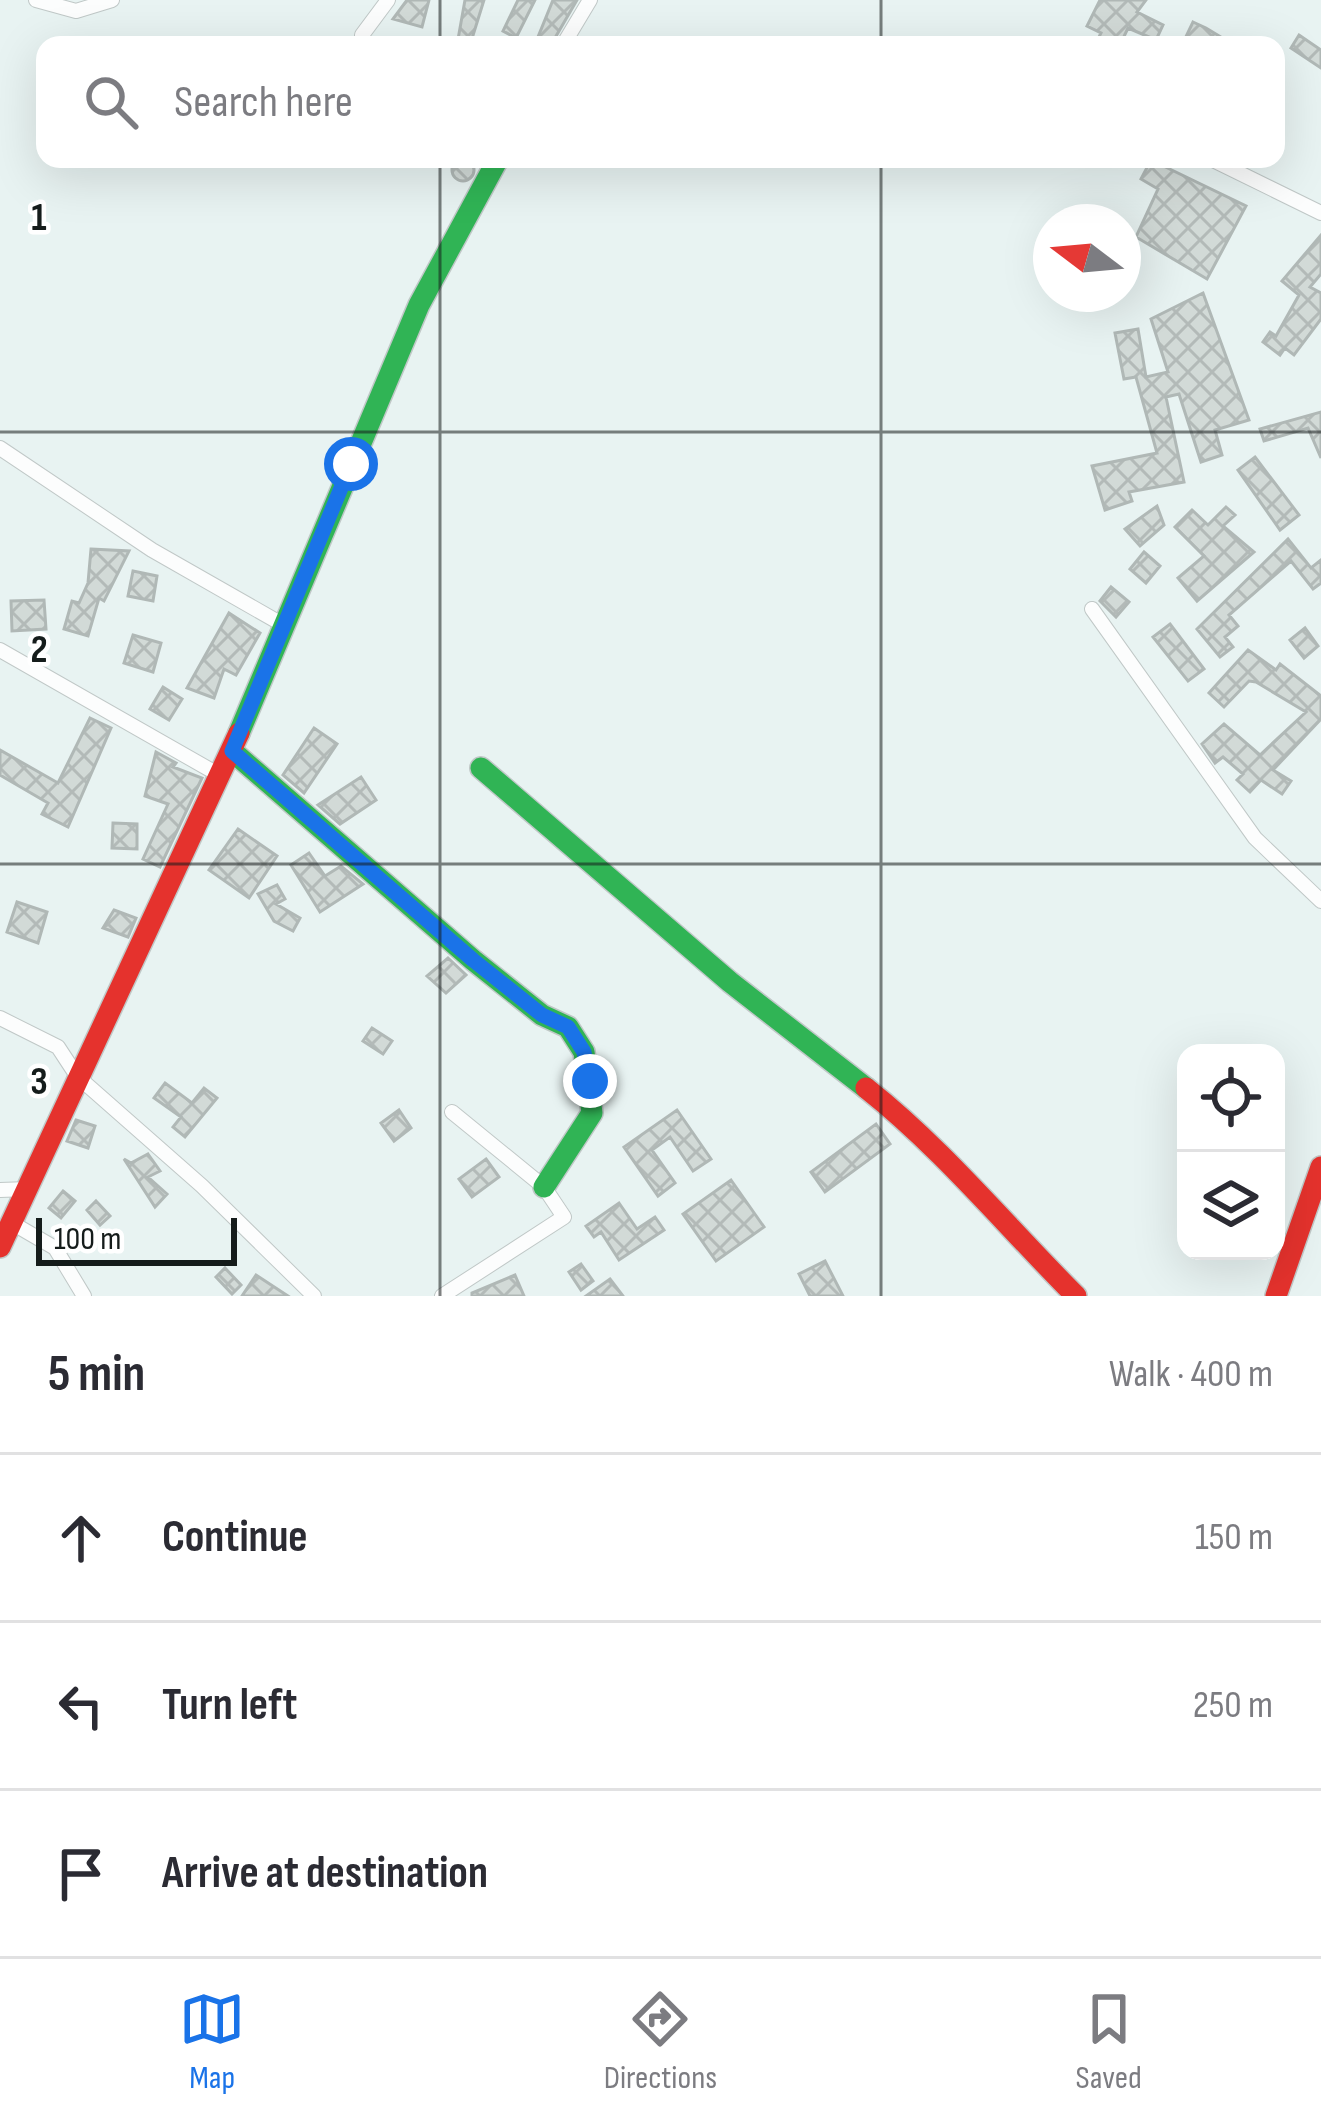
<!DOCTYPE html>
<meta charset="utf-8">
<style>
body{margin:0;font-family:"Sofia Sans Condensed",sans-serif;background:#f7f7f7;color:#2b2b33}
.controls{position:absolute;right:36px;bottom:36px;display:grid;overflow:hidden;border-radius:24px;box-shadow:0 12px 48px #0002}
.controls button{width:108px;height:108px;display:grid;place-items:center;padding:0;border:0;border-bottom:3px solid #e1e1e2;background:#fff;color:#2b2b33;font:60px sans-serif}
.compass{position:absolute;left:1033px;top:204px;width:108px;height:108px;border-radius:50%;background:#fff;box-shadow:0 12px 48px #0002;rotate:286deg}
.scale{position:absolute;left:36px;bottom:30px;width:201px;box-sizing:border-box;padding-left:12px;border:6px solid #151c1b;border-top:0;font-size:33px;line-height:42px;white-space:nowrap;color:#151c1b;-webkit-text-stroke:9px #fff;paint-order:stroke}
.stop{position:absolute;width:36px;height:36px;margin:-27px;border:9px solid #1a73e8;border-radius:50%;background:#fff}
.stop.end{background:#1a73e8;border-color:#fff;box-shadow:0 3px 12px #0008}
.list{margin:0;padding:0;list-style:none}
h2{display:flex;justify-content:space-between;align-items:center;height:156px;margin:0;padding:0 48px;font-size:51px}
h2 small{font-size:39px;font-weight:400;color:#7c7c81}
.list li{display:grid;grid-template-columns:78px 1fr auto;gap:36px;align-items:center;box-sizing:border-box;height:168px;padding:0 48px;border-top:3px solid #e1e1e2}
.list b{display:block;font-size:45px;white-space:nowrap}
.list em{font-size:39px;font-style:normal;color:#7c7c81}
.icon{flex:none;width:66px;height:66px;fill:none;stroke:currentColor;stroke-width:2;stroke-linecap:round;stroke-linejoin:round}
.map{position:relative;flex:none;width:1321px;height:1296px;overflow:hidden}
.search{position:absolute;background:#fff;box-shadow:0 12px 48px #0002;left:36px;right:36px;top:36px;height:132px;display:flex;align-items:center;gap:30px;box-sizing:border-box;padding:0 42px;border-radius:24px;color:#7c7c81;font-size:45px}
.sheet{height:660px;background:#fff}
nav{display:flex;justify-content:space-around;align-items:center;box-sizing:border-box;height:168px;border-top:3px solid #e1e1e2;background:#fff;font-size:33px;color:#7c7c81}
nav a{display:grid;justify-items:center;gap:6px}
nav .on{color:#1a73e8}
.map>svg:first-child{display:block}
.building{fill:url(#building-cross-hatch);stroke:#b0b8b6;stroke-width:3}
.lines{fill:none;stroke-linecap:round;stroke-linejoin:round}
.street-casing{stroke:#c0c8c7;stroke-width:16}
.fast-casing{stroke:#c0c8c7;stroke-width:24}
.jam-casing{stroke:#c0c8c7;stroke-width:24}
.street{stroke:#fcfdfd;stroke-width:14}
.fast{stroke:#30b455;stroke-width:21}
.jam{stroke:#e5322d;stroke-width:21}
.route{stroke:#1a73e8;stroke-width:15}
.grid{fill:none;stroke:#151c1b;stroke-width:3;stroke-opacity:0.55}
.grid-label{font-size:39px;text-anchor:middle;font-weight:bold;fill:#151c1b;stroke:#fff;stroke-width:9;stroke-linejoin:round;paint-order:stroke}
</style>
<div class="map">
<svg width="1321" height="1296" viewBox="0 0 1321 1296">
<defs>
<pattern id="building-cross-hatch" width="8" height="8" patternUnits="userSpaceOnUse" patternTransform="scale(3)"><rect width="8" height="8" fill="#d2dad7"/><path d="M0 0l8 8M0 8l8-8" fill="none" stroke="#b3bab8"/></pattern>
</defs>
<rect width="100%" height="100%" fill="#e8f3f2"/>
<path class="building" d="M 407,0 L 429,0 L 422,27 L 393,19 Z
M 465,0 L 484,0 L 470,45 L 457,45 Z
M 518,0 L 535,0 L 516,38 L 503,31 Z
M 553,0 L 577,0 L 552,43 L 538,37 Z
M 1100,0 L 1146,0 L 1137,12 L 1163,25 L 1156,40 L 1128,28 L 1120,45 L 1095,45 L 1101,33 L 1087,26 Z
M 1193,22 L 1206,28 L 1234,45 L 1182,45 Z
M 1299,35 L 1321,50 L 1321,68 L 1291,48 Z
M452 170a11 11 0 1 1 22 0a11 11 0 1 1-22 0Z
M 1151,160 L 1246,206 L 1207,279 L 1136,237 L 1158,189 L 1141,179 Z
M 1321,235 L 1321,274 L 1310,287 L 1321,293 L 1321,319 L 1294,355 L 1285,348 L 1280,355 L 1263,342 L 1270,332 L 1276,336 L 1299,295 L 1282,281 Z
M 1203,293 L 1249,420 L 1215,430 L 1222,455 L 1201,462 L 1179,394 L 1166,397 L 1184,482 L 1129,492 L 1132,501 L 1105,510 L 1092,466 L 1157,453 L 1136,377 L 1124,379 L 1115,333 L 1138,329 L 1146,377 L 1168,372 L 1151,319 Z
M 1321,412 L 1321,458 L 1308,428 L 1264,441 L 1260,429 Z
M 1255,457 L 1299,515 L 1280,530 L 1238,470 Z
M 1157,506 L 1164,525 L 1140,546 L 1125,529 Z
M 1226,507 L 1235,515 L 1223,526 L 1254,552 L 1197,601 L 1178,578 L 1204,556 L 1175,527 L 1192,510 L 1208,525 Z
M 1288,539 L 1311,568 L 1321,560 L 1321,583 L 1313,589 L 1291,561 L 1229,615 L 1238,626 L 1225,637 L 1233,647 L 1220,657 L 1197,629 Z
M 91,549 L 129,551 L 104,601 L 99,598 L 88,636 L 64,629 L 72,601 L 79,603 L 88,583 Z
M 1144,552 L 1160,566 L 1146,583 L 1130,569 Z
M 133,571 L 157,576 L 153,601 L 128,596 Z
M 1111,587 L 1129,602 L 1116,617 L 1100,601 Z
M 44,600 L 46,629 L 12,631 L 11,601 Z
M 229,613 L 260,633 L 236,675 L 224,669 L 214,698 L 187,688 Z
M 1170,624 L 1204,669 L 1188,681 L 1153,637 Z
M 1305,628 L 1318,646 L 1304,658 L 1290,640 Z
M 133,635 L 161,643 L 153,672 L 124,663 Z
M 1248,650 L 1276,670 L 1280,664 L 1321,696 L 1321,719 L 1273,770 L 1291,781 L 1282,794 L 1261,780 L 1250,792 L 1237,780 L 1243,774 L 1223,757 L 1215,763 L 1202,744 L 1224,724 L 1260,755 L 1306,712 L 1256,682 L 1249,681 L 1224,707 L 1209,693 Z
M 163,687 L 182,699 L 169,720 L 150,709 Z
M 90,718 L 111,728 L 68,827 L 42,814 L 48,803 L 0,775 L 0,750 L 58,783 Z
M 314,728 L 337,744 L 304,793 L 283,775 Z
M 156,752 L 176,763 L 173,767 L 202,778 L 160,867 L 143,859 L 168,804 L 145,796 Z
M 361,777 L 376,800 L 340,824 L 318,805 Z
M 113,823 L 137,824 L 137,849 L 112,848 Z
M 238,829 L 277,856 L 249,898 L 209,870 Z
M 309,853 L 325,876 L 341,866 L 363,884 L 320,912 L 291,865 Z
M 277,885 L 285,899 L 276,904 L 300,918 L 293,931 L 274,921 L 258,894 Z
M 17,902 L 47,912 L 38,943 L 7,932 Z
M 114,910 L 136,918 L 128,937 L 103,928 Z
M 448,958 L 466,975 L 446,993 L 427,976 Z
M 372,1028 L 392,1041 L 383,1054 L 363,1041 Z
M 165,1083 L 192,1103 L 204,1088 L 217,1098 L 185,1137 L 173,1127 L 181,1117 L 154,1098 Z
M 399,1110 L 411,1128 L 394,1141 L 381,1123 Z
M 677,1110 L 711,1159 L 693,1171 L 670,1137 L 652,1150 L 675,1183 L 658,1196 L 624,1147 Z
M 76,1120 L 95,1126 L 88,1148 L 67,1141 Z
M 876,1124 L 890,1144 L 825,1192 L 811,1172 Z
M 148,1154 L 160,1171 L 148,1177 L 167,1194 L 155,1207 L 124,1159 L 131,1163 Z
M 486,1159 L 499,1177 L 472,1197 L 459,1179 Z
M 731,1180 L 764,1227 L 716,1261 L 683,1214 Z
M 63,1191 L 75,1201 L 61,1218 L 49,1208 Z
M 96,1201 L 110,1216 L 100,1225 L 87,1210 Z
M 619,1203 L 637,1229 L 655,1217 L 664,1230 L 619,1260 L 601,1232 L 594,1237 L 586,1226 Z
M 825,1261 L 843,1296 L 810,1296 L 799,1274 Z
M 581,1264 L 593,1281 L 581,1290 L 569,1272 Z
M 225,1268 L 241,1285 L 232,1294 L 216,1277 Z
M 256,1275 L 288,1296 L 242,1296 Z
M 515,1275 L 524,1296 L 472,1296 L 472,1293 Z
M 610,1279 L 623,1296 L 586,1296 Z"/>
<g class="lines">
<defs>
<path id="street" d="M 36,0 L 76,11 L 112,0
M 362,35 L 388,0
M 563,45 L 590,0
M 1211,159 L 1321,213
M 0,448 L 152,550 L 287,627
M 1092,609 L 1255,838 L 1321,901
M 0,650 L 221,776
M 0,1018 L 58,1047 L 77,1076 L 202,1186 L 314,1296
M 0,1190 L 28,1189
M 12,1223 L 55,1248 L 84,1296
M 442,1296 L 564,1217 L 544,1187 L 452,1112"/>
<path id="fast" d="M 239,733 L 419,305 L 498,159
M 232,751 L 473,960 L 542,1015 L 568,1027 L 584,1052 L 592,1113 L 544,1187
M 481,768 L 730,982 L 866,1088"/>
<path id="jam" d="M 866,1088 C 943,1149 1006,1226 1076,1296
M 0,1247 L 239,733
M 1276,1296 L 1321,1167"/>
</defs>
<use href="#street" class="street-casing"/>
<use href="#fast" class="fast-casing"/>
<use href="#jam" class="jam-casing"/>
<use href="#street" class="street"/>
<use href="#fast" class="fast"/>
<use href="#jam" class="jam"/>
</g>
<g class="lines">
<path class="route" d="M 351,464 L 232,751 L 473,960 L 542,1015 L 568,1027 L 584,1052 L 590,1081"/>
</g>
<path class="grid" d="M 440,0 L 440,45M 881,0 L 881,45M 440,159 L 440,1296M 881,159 L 881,1296M 0,432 L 1321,432M 0,864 L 1321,864"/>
<g class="grid-label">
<text x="39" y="230">1</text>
<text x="39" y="662">2</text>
<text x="39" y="1094">3</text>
</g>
</svg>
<div class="controls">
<button><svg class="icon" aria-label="locate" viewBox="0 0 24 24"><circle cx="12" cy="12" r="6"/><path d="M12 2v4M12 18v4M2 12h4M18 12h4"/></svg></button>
<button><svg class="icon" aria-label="layers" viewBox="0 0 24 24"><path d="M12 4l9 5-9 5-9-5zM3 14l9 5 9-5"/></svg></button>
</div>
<svg class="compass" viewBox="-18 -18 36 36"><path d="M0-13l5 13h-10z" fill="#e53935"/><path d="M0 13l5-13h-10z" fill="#7c7c81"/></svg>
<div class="scale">100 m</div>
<div class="stop" style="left:351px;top:464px"></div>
<div class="stop end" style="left:590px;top:1081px"></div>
<div class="search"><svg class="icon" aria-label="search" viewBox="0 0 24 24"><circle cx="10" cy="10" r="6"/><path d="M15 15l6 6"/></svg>Search here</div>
</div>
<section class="sheet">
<h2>5 min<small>Walk · 400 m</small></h2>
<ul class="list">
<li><svg class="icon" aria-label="ahead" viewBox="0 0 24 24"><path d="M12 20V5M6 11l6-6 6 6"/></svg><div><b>Continue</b></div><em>150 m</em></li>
<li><svg class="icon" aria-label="left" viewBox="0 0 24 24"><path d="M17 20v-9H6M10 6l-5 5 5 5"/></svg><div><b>Turn left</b></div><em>250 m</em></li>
<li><svg class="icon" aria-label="arrive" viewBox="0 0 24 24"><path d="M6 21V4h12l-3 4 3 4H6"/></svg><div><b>Arrive at destination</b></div></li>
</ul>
</section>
<nav>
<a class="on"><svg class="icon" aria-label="map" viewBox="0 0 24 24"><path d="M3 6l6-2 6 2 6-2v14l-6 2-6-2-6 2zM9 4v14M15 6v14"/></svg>Map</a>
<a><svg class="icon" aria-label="directions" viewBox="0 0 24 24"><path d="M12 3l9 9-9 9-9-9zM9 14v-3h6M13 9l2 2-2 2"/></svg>Directions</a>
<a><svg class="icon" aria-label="saved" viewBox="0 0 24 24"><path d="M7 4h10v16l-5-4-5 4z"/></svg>Saved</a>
</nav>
